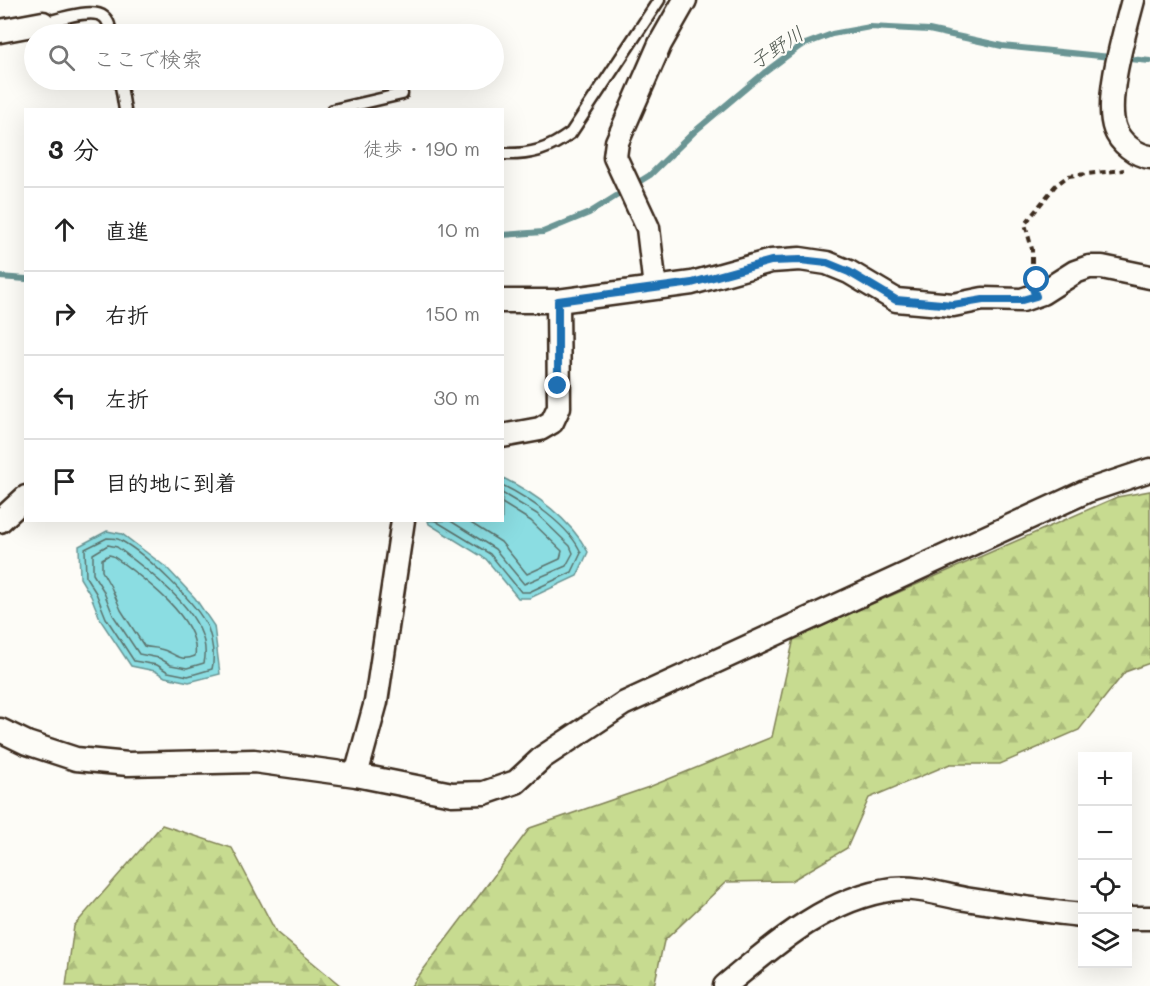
<!DOCTYPE html>
<html lang="ja">
<meta charset="utf-8">
<style>
body{margin:0;font-family:Mali,"Klee One",sans-serif;background:#f2f2f2;color:#222}
.controls{position:absolute;right:18px;bottom:18px;display:grid;overflow:hidden;border-radius:0px;box-shadow:0 6px 24px #0002}
.controls button{width:54px;height:54px;display:grid;place-items:center;padding:0;border:0;border-bottom:2px solid #e0e0e0;background:#fff;color:#222;font:30px sans-serif}
.stop{position:absolute;width:18px;height:18px;margin:-14px;border:4px solid #1f6fb2;border-radius:50%;background:#fff}
.stop.end{background:#1f6fb2;border-color:#fff;box-shadow:0 2px 6px #0008}
.list{margin:0;padding:0;list-style:none}
h2{display:flex;justify-content:space-between;align-items:center;height:78px;margin:0;padding:0 24px;font-size:26px}
h2 small{font-size:20px;font-weight:400;color:#767676}
.list li{display:grid;grid-template-columns:39px 1fr auto;gap:18px;align-items:center;box-sizing:border-box;height:84px;padding:0 24px;border-top:2px solid #e0e0e0}
.list b{display:block;font-size:22px;white-space:nowrap}
.list em{font-size:20px;font-style:normal;color:#767676}
.icon{flex:none;width:33px;height:33px;fill:none;stroke:currentColor;stroke-width:2;stroke-linecap:round;stroke-linejoin:round}
.map{position:relative;flex:none;width:1150px;height:986px;overflow:hidden}
.search{position:absolute;background:#fff;box-shadow:0 6px 24px #0002;left:24px;top:24px;width:480px;height:66px;display:flex;align-items:center;gap:15px;box-sizing:border-box;padding:0 21px;border-radius:33px;color:#767676;font-size:22px}
.panel{position:absolute;background:#fff;box-shadow:0 6px 24px #0002;left:24px;top:108px;width:480px;height:414px;border-radius:0px}
.map>svg:first-child{display:block}
.forest{fill:url(#forest-firs);stroke:#818257;stroke-width:1.5}
.water{fill:#8bdde2;stroke:#6b9594;stroke-width:1.5}
.lines{fill:none;stroke-linecap:round;stroke-linejoin:round}
.shore{stroke:#5b726c;stroke-width:1.5}
.stream{stroke:#6b9594;stroke-width:6}
.lane-casing{stroke:#3b2a1e;stroke-width:15}
.street-casing{stroke:#3b2a1e;stroke-width:27}
.path{stroke:#3b2a1e;stroke-width:4;stroke-dasharray:6 4.5;stroke-linecap:butt}
.lane{stroke:#fdfcf7;stroke-width:10}
.street{stroke:#fdfcf7;stroke-width:22}
.route{stroke:#1f6fb2;stroke-width:8}
.labels{text-anchor:middle;dominant-baseline:central;stroke-width:4.5;stroke-linejoin:round;paint-order:stroke}
.water-label{font-size:20px;font-style:italic;fill:#4f574f;stroke:#fdfcf7}
</style>
<div class="map">
<svg width="1150" height="986" viewBox="0 0 1150 986">
<defs>
<pattern id="forest-firs" width="22" height="20" patternUnits="userSpaceOnUse" patternTransform="scale(1.5)"><rect width="22" height="20" fill="#c7db90"/><path d="M5 1l3.5 6h-7zM16 11l3.5 6h-7z" fill="#acbc7c"/></pattern>
</defs>
<rect width="100%" height="100%" fill="#fdfcf7"/>
<filter id="ink" filterUnits="userSpaceOnUse"><feTurbulence type="fractalNoise" baseFrequency=".0167" numOctaves="2"/><feDisplacementMap in="SourceGraphic" scale="12" xChannelSelector="R" yChannelSelector="G"/><feConvolveMatrix kernelMatrix="1 2 1 2 8 2 1 2 1" color-interpolation-filters="sRGB"/></filter>
<g filter="url(#ink)">
<path class="forest" d="M 1150,491 L 1150,663 L 1125,672 L 1079,730 L 1000,764 L 950,764 L 869,798 L 847,848 L 791,881 L 726,882 L 664,941 L 654,986 L 411,986 L 530,828 L 649,787 L 772,737 L 794,638 L 1117,497 Z
M 162,825 L 232,848 L 276,932 L 341,986 L 66,986 L 74,926 Z"/>
<path class="water" d="M 503,478 C 536,494 570,519 588,552 L 577,576 L 530,598 L 518,598 L 486,559 L 429,524 L 428,521 L 502,520 Z
M 107,531 L 122,534 L 167,568 L 195,598 L 214,626 L 220,674 L 189,682 L 165,677 L 155,671 L 131,666 L 101,621 L 91,596 L 80,578 L 79,546 Z"/>
<g class="lines">
<path class="shore" d="M 434,520 L 490,554 L 521,592 L 529,592 L 572,572 L 581,553 C 571,527 527,497 502,485
M 449,520 L 495,549 L 524,584 L 566,566 L 573,553 L 570,546 L 537,514 L 502,493
M 466,520 L 501,542 L 527,574 L 560,559 L 562,551 L 531,521 L 502,503
M 107,538 C 111,538 117,538 120,540 C 146,554 196,602 208,628 C 212,639 215,658 212,669 L 188,676 L 168,672 L 157,665 L 134,661 L 106,618 L 96,593 L 86,577 L 85,549 Z
M 108,545 L 117,547 C 148,571 215,617 204,663 L 187,668 L 171,665 L 159,658 L 139,654 L 113,615 L 103,590 L 93,574 L 93,554 Z
M 109,555 L 113,556 C 139,575 201,618 195,656 C 178,663 175,652 160,649 C 155,647 149,648 144,646 L 121,610 L 111,587 L 102,571 L 102,559 Z"/>
<path class="stream" d="M 502,235 L 543,232 L 589,213 L 650,175 L 694,132 L 764,73 L 800,46 L 832,34 L 870,27 L 929,30 L 1002,46 L 1150,61
M 0,277 L 26,279"/>
<defs>
<path id="lane" d="M 43,23 C 57,20 92,7 104,17 C 109,21 110,28 111,34
M 120,80 L 125,110
M 333,110 L 402,94
M 502,154 C 531,155 548,150 571,133 L 659,0"/>
<path id="street" d="M 1133,0 C 1125,31 1104,100 1115,129 C 1120,143 1136,155 1150,157
M 0,31 L 43,23
M 655,288 L 648,228 L 615,157 L 617,142 L 660,44 L 685,0
M 502,301 L 558,301 L 692,283 L 771,261 L 800,259 L 827,263 L 849,272 L 896,300 L 953,305 L 983,299 L 1022,300 L 1042,293 L 1075,272 L 1089,267 L 1102,267 L 1150,277
M 502,436 L 540,429 L 552,422 L 559,407 L 558,301
M 0,521 L 26,497
M 0,730 L 27,743 L 76,759 L 128,764 L 254,761 L 356,775 L 452,794 L 484,793 L 516,782 L 543,757 L 623,704 L 1087,491 L 1150,470
M 356,775 L 376,702 L 403,520
M 1128,918 L 1150,918
M 725,986 C 774,945 827,898 893,889 C 916,886 943,895 965,899 C 1004,905 1043,911 1082,915"/>
</defs>
<use href="#lane" class="lane-casing"/>
<use href="#street" class="street-casing"/>
<path class="path" d="M 1036,272 L 1032,267 L 1032,249 L 1025,224 L 1055,186 L 1068,176 L 1124,170"/>
<use href="#lane" class="lane"/>
<use href="#street" class="street"/>
</g>
</g>
<g class="lines" filter="url(#ink)">
<path class="route" d="M 558,386 L 558,301 L 692,283 L 771,261 L 800,260 L 827,263 L 849,272 L 896,300 L 953,305 L 983,300 L 1022,300 L 1036,296 L 1033,289 L 1037,280"/>
</g>
<g class="labels">
<g class="water-label">
<text transform="translate(776 47) rotate(-33)">子野川</text>
</g>
</g>
</svg>
<div class="controls">
<button>+</button>
<button>−</button>
<button><svg class="icon" aria-label="locate" viewBox="0 0 24 24"><circle cx="12" cy="12" r="6"/><path d="M12 2v4M12 18v4M2 12h4M18 12h4"/></svg></button>
<button><svg class="icon" aria-label="layers" viewBox="0 0 24 24"><path d="M12 4l9 5-9 5-9-5zM3 14l9 5 9-5"/></svg></button>
</div>
<div class="stop" style="left:1037px;top:280px"></div>
<div class="stop end" style="left:558px;top:386px"></div>
<div class="search"><svg class="icon" aria-label="search" viewBox="0 0 24 24"><circle cx="10" cy="10" r="6"/><path d="M15 15l6 6"/></svg>ここで検索</div>
<section class="panel">
<h2>3 分<small>徒歩 · 190 m</small></h2>
<ul class="list">
<li><svg class="icon" aria-label="ahead" viewBox="0 0 24 24"><path d="M12 20V5M6 11l6-6 6 6"/></svg><div><b>直進</b></div><em>10 m</em></li>
<li><svg class="icon" aria-label="right" viewBox="0 0 24 24"><path d="M7 20v-9h11M14 6l5 5-5 5"/></svg><div><b>右折</b></div><em>150 m</em></li>
<li><svg class="icon" aria-label="left" viewBox="0 0 24 24"><path d="M17 20v-9H6M10 6l-5 5 5 5"/></svg><div><b>左折</b></div><em>30 m</em></li>
<li><svg class="icon" aria-label="arrive" viewBox="0 0 24 24"><path d="M6 21V4h12l-3 4 3 4H6"/></svg><div><b>目的地に到着</b></div></li>
</ul>
</section>
</div>
